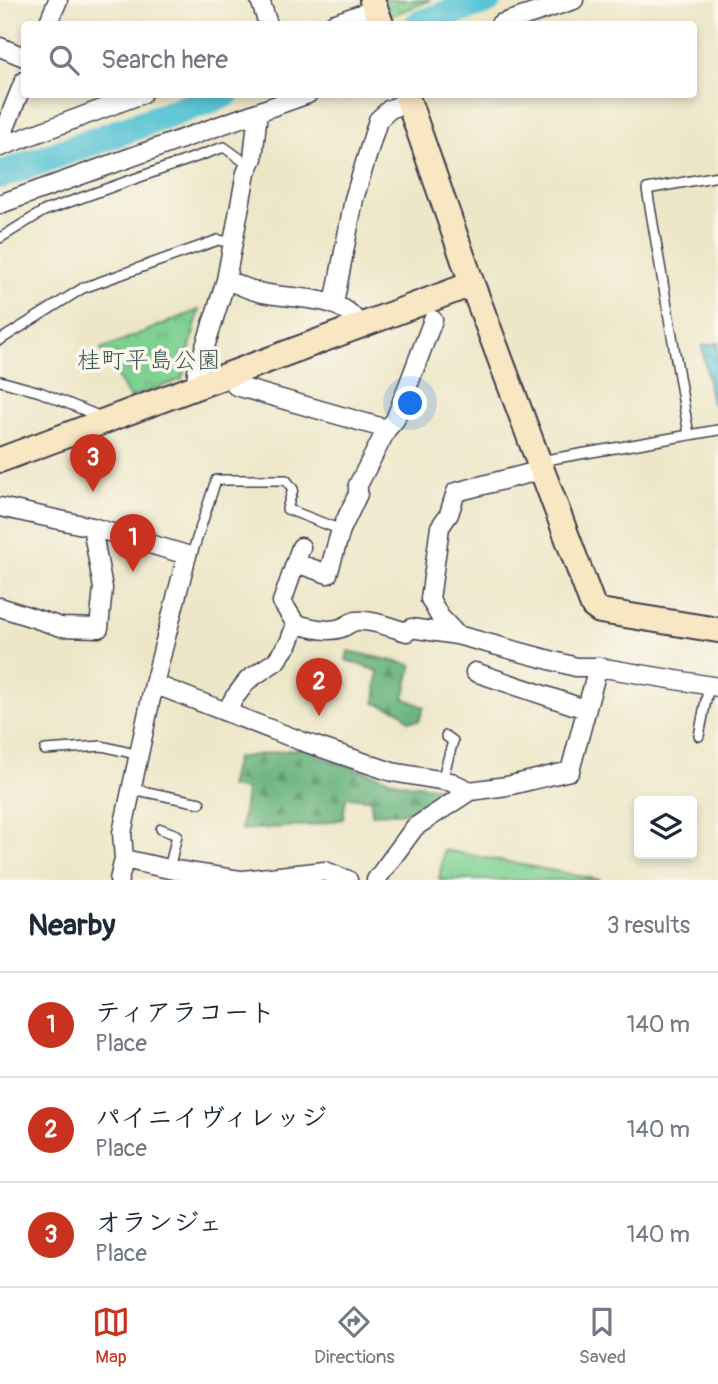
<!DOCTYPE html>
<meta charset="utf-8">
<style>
body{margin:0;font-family:Pangolin,"Klee One",sans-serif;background:#f6f6f7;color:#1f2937}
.controls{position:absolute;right:21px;bottom:21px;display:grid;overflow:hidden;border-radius:7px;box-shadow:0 4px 10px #0003}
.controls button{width:63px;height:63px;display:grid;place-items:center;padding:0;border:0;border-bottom:2px solid #e0e1e3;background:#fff;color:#1f2937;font:35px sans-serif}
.you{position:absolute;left:411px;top:404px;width:24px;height:24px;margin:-18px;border:5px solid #fff;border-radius:50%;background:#1a73e8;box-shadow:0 0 0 10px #1a73e833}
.badge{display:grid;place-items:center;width:46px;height:46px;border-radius:50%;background:#c8321e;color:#fff;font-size:23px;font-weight:700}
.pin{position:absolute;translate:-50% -58px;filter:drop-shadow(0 2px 4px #0008)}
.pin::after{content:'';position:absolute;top:37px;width:24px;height:21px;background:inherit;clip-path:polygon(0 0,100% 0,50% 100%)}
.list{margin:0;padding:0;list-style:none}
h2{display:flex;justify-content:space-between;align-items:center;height:91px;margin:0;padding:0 28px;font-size:30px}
h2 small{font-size:23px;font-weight:400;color:#747a83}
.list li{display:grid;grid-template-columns:46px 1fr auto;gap:21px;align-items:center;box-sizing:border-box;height:105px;padding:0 28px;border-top:2px solid #e0e1e3}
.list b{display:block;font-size:26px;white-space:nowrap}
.list p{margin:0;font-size:23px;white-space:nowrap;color:#747a83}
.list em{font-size:23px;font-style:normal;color:#747a83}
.icon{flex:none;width:38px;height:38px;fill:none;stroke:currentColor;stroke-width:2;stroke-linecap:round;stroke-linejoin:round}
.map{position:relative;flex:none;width:718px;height:880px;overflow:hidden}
.search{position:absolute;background:#fff;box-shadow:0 4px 10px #0003;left:21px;right:21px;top:21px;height:77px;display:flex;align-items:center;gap:18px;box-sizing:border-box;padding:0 24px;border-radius:7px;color:#747a83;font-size:26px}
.sheet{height:406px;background:#fff}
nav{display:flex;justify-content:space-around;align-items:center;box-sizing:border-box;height:98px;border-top:2px solid #e0e1e3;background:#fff;font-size:19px;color:#747a83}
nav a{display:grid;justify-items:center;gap:4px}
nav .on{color:#c8321e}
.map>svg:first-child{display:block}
.grass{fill:#7fd192;stroke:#507a66;stroke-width:2}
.forest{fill:url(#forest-firs);stroke:#446a5c;stroke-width:2}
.park{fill:url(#park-crowns);stroke:#507a66;stroke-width:2}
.water{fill:url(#water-waves);stroke:#3e7388;stroke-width:2}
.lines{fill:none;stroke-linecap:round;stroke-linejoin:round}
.river{stroke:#5ac4d5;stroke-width:28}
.lane-casing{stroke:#403f50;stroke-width:12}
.street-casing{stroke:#403f50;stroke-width:21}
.secondary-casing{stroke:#403f50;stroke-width:28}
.lane{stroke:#fff;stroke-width:9}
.street{stroke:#fff;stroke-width:18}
.secondary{stroke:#f9e7c3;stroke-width:24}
.labels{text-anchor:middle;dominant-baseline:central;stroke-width:7;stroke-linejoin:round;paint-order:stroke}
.park-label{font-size:24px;fill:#3e5755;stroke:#fbf7ec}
</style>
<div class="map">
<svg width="718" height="880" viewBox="0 0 718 880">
<defs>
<pattern id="forest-firs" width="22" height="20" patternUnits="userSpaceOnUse" patternTransform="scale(1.75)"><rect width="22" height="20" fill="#67b37c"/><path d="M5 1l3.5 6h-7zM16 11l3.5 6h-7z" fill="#549167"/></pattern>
<pattern id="park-crowns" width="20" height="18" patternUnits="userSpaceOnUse" patternTransform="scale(1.75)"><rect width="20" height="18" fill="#7fd192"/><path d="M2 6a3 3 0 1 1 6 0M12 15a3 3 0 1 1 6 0" fill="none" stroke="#6db37f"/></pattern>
<pattern id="water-waves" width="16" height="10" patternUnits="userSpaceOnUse" patternTransform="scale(1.75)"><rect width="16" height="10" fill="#5ac4d5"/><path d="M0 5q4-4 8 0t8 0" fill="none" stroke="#4ea8b8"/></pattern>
</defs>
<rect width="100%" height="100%" fill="#fbf7ec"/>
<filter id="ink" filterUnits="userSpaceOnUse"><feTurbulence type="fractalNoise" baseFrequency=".0143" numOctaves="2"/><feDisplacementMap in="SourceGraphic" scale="14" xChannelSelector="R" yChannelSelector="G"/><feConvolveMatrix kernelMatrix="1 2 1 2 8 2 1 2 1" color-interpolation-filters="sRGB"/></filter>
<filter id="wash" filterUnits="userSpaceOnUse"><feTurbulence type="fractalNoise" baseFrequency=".00686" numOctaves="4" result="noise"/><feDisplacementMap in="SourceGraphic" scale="28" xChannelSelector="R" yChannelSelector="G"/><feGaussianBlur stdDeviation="1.57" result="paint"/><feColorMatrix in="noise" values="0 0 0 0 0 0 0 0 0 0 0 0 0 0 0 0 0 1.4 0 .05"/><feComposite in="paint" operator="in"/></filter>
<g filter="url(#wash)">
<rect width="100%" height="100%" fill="#ede6c7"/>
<path class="grass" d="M 444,850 L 601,880 L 439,880 Z"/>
<path class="forest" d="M 348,651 L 412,665 L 404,698 L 424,707 L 419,721 L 409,721 L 400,711 L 375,703 L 378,671 L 346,660 Z
M 311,747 L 316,755 L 400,783 L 443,788 L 413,812 L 372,814 L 371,799 L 346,797 L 343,819 L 314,825 L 241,830 L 246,790 L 229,787 L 236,758 Z"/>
<path class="park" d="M 384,0 L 431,0 L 390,16 Z
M 199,310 L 182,379 L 130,398 L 101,349 Z"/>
<path class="water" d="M 718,343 L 718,402 L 712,403 L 702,346 Z"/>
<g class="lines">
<path class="river" d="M 419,24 L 488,0
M 0,175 L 225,94"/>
</g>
</g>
<g filter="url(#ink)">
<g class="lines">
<defs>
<path id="lane" d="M 0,238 L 44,211 L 224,147 L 250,166
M 0,340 L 83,288 L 218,240 L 234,243
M 0,381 L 40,392 L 101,417
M 689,435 L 647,189 L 718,176
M 540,461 L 718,430
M 188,556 L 191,557 L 216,480 L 286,480 L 293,489 L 287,509 L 341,530
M 699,736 L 709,685
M 45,750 L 102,746 L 139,755
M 442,780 L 453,741 L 446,736
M 132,789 L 200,803
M 161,829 L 177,835 L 169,869"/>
<path id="street" d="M 260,0 L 268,24
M 48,24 L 58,0
M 333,24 L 375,9
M 500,24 L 574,0
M 0,47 L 24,57
M 0,134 L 3,133 L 24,81
M 0,147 L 142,94
M 0,204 L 308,94
M 226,280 C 238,284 251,291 263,293 C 293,300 345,294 359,326
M 334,304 L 354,199 L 378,120 L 390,109 L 409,102
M 230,376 L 236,386 L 387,429
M 196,387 L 197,372 L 226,280 L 246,173 L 253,158 L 258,112
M 542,470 L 456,492 L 449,514 L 440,527 L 430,599 L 440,617 L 457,635 L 576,667 L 598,667 L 718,687
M 0,507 L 92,527 L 187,555 L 154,684 L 122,833 L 124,859 L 119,880
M 301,547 L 282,602 L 296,624 C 309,627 327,633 341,628 C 347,626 350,622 356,621 C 371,619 392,628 407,632 L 411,628 L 457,635
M 296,563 L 328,574 L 341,530 L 358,494 L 358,485 L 387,429 L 395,420 L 433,320
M 0,607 L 61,627 L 99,628 L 103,588 L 92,527
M 475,672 L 585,709
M 154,684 L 301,741 L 392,772 L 451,782 L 470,791
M 227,711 L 234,698 L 248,680 L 276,661 L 289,643 L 296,624
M 124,859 L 169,869 L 240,880
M 243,880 L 325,871 L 348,880
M 376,880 L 415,827 L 470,791 L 507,786 L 570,771 L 598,667"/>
<path id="secondary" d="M 372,0 L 381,24
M 406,94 L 472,284 L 593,606 L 600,611 L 718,630
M 0,460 L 472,284"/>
</defs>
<use href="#lane" class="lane-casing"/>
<use href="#street" class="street-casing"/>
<use href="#secondary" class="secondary-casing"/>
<use href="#lane" class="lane"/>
<use href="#street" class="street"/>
<use href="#secondary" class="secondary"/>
</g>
</g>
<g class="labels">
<g class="park-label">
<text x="149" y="360">桂町平島公園</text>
</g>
</g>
</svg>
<div class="controls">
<button><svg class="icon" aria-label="layers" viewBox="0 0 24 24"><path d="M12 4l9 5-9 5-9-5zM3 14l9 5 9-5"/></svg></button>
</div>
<div class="you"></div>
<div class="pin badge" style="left:133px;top:572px">1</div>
<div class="pin badge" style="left:319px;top:716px">2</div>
<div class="pin badge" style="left:93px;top:492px">3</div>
<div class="search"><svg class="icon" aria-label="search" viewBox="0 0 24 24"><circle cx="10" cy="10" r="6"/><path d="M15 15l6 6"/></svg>Search here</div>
</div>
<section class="sheet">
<h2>Nearby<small>3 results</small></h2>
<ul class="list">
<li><span class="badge">1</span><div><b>ティアラコート</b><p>Place</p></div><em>140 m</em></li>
<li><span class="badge">2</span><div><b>パイニイヴィレッジ</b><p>Place</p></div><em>140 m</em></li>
<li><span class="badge">3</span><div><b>オランジェ</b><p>Place</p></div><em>140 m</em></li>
</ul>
</section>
<nav>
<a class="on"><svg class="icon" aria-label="map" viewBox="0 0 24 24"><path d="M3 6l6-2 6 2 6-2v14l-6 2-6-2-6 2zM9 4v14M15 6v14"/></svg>Map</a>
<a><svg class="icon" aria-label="directions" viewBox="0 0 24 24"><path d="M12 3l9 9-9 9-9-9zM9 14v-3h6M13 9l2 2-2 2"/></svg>Directions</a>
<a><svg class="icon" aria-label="saved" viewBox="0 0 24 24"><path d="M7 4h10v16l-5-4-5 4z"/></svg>Saved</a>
</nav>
